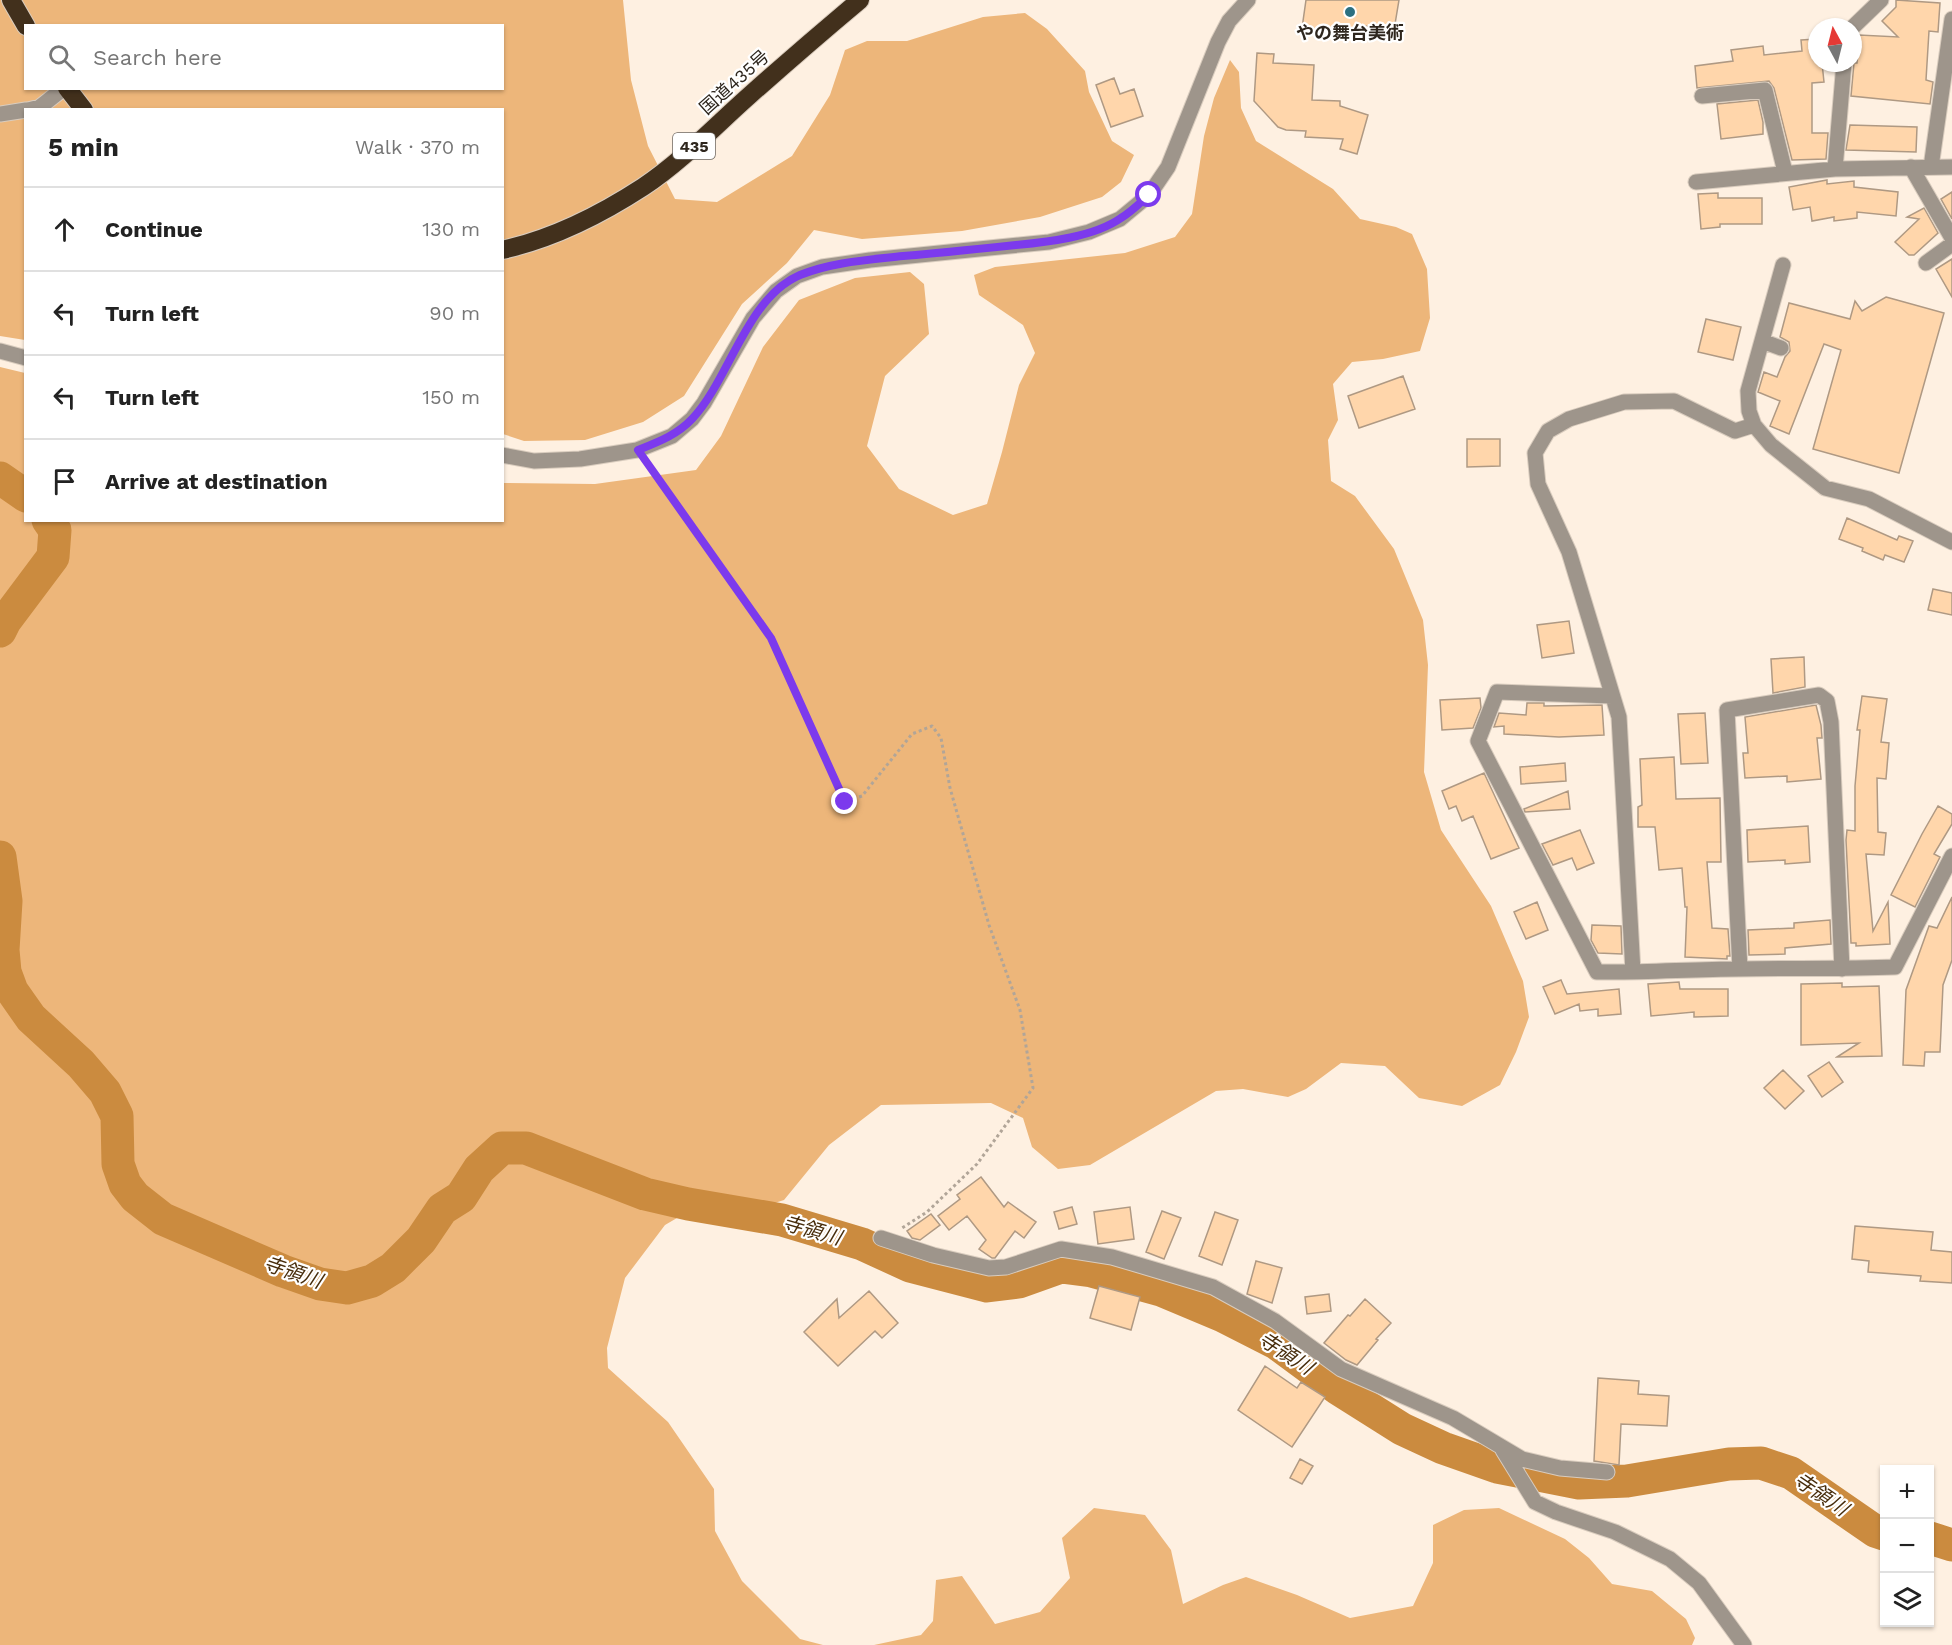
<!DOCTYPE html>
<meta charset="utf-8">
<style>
body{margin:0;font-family:"Work Sans","Noto Sans JP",sans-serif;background:#f6f6f6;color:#222}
.controls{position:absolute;right:18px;bottom:18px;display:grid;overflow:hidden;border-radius:0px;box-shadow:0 2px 4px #0004}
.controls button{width:54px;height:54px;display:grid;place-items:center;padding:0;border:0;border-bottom:2px solid #e0e0e0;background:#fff;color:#222;font:30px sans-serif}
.compass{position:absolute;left:1808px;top:18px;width:54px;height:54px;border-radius:50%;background:#fff;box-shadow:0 2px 4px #0004;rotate:353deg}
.stop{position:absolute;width:18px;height:18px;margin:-14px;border:4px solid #7c3aed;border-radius:50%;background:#fff}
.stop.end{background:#7c3aed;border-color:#fff;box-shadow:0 2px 6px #0008}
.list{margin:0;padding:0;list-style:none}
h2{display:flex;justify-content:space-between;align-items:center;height:78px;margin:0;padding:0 24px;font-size:26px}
h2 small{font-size:20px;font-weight:400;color:#767676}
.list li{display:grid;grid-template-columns:39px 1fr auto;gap:18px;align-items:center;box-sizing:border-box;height:84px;padding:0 24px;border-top:2px solid #e0e0e0}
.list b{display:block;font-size:22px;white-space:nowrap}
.list em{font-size:20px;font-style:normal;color:#767676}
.icon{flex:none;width:33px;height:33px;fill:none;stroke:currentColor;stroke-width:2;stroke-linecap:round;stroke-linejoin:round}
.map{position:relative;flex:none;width:1952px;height:1645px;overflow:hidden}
.search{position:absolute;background:#fff;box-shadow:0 2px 4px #0004;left:24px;top:24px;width:480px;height:66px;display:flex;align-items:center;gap:15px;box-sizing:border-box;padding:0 21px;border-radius:0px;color:#767676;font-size:22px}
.panel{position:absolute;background:#fff;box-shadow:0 2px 4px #0004;left:24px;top:108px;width:480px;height:414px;border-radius:0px}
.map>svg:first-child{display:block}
.green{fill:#edb67a;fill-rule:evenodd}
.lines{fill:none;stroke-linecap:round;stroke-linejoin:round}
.river{stroke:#cb8b3f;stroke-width:33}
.building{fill:#ffd6ab;stroke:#af9983;stroke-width:1.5}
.minor-casing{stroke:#d9ccbe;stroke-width:17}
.highway-casing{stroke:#d9ccbe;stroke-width:20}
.path{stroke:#b1a598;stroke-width:3;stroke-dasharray:3 3;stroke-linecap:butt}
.minor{stroke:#9e958b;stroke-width:15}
.highway{stroke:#42301c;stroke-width:18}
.route{stroke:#7c3aed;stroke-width:8}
.poi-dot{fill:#2d7081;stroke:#fff;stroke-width:2}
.labels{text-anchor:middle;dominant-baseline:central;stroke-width:4.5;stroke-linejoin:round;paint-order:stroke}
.shield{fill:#fff;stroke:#6d6761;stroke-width:1.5}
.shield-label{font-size:16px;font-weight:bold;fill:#2e261d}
.poi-label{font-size:18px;font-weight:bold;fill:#2e261d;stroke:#fff}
.street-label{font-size:18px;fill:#2e261d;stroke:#fff}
.water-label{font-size:20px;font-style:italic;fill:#482d0c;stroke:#fff}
</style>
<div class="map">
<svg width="1952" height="1645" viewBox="0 0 1952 1645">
<rect width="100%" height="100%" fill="#fef0e1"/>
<path class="green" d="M 0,0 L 623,0 L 631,80 L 648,146 L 675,199 L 717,202 L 792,156 L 830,95 L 845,50 L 867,41 L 907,41 L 983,17 L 1025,13 L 1047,29 L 1085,71 L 1089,92 L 1112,141 L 1134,155 L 1121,182 L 1102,197 L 1040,217 L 962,231 L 862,239 L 814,230 L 787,263 L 742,304 L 684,396 L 643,422 L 585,440 L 524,441 L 503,434 L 502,110 L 26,110 L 25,340 L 0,336 ZM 26,26 L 502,26 L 502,88 L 26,88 Z
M 1230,60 L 1239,72 L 1241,108 L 1256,141 L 1333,189 L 1360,219 L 1396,227 L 1412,234 L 1427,269 L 1430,318 L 1420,351 L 1383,359 L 1352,362 L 1333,384 L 1338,420 L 1328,440 L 1331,481 L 1355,496 L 1394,549 L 1423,620 L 1428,665 L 1424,772 L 1441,830 L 1491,906 L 1523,981 L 1529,1017 L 1516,1052 L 1500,1085 L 1462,1106 L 1419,1098 L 1385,1066 L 1341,1063 L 1306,1089 L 1288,1097 L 1243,1089 L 1216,1091 L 1090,1165 L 1058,1169 L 1032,1147 L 1023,1118 L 991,1103 L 881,1105 L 829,1145 L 784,1200 L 759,1208 L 706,1201 L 665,1225 L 625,1278 L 607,1348 L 608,1368 L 668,1422 L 714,1489 L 715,1531 L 742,1581 L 800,1639 L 823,1645 L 0,1645 L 0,367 L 25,373 L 26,520 L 502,520 L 503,483 L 595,484 L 696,470 L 721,436 L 763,347 L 799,300 L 855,278 L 910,272 L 924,284 L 929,334 L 885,376 L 867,446 L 899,489 L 953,515 L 987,504 L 1002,452 L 1019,385 L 1035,353 L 1023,325 L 979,295 L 974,275 L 995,267 L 1125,253 L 1175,237 L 1192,214 L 1204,136 L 1214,98 Z
M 1094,1508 L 1145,1515 L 1171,1550 L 1183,1604 L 1223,1585 L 1246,1577 L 1297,1595 L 1350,1618 L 1413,1606 L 1433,1563 L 1433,1525 L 1464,1510 L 1499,1508 L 1565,1539 L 1589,1558 L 1612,1584 L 1652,1591 L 1686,1619 L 1695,1638 L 1692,1645 L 874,1645 L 921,1635 L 933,1621 L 936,1580 L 962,1576 L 995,1624 L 1040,1612 L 1070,1578 L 1062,1538 Z"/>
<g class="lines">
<path class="river" d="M 0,478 L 26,496
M 0,631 L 5,621 L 53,557 L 55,530 L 48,520
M 0,857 L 6,901 L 3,950 L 5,972 L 12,991 L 31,1018 L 81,1064 L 105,1092 L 117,1116 L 118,1164 L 125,1184 L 135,1197 L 163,1219 L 283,1271 L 320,1284 L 347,1288 L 372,1281 L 393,1268 L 421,1240 L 442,1209 L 461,1197 L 479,1169 L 502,1148 L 526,1148 L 645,1194 L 688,1204 L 782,1220 L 862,1244 L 910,1266 L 987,1286 L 1019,1282 L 1061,1267 L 1092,1271 L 1161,1290 L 1223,1316 L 1276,1343 L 1337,1388 L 1402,1429 L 1443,1448 L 1497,1467 L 1579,1483 L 1627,1481 L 1729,1464 L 1761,1463 L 1791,1473 L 1875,1531 L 1884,1534
M 1930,1538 L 1952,1545"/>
</g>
<path class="building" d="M 1306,0 L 1399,0 L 1394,30 L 1359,25 L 1357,36 L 1302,28 Z
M 1896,0 L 1940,3 L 1938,32 L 1929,31 L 1926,80 L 1933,82 L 1930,104 L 1851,96 L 1854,63 L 1857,63 L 1859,35 L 1898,37 L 1882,21 L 1896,7 Z
M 1817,39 L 1817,63 L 1822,63 L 1824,82 L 1812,83 L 1812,133 L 1828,133 L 1826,159 L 1792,160 L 1774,88 L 1769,81 L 1697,88 L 1695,66 L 1733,61 L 1731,50 L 1763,46 L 1764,55 L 1802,51 L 1801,40 Z
M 1257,53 L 1274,54 L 1273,63 L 1314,65 L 1312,100 L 1340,101 L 1340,106 L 1368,115 L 1357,154 L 1340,149 L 1343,139 L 1305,137 L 1306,131 L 1286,130 L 1278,127 L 1254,101 Z
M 1114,78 L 1120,94 L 1134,89 L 1143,116 L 1111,127 L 1096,85 Z
M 1758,100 L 1763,122 L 1763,134 L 1721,139 L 1717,104 Z
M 1850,125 L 1917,127 L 1916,152 L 1846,150 Z
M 1827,180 L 1827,184 L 1854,181 L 1854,187 L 1898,192 L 1896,216 L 1857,212 L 1857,218 L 1834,221 L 1834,217 L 1812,221 L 1810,207 L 1793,210 L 1789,187 Z
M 1952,192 L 1952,219 L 1941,199 Z
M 1718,193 L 1718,198 L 1762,198 L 1762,224 L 1720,224 L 1720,227 L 1701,229 L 1698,194 Z
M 1924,208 L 1938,233 L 1914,255 L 1909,255 L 1895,242 L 1919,219 L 1907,217 Z
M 1952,259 L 1952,297 L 1936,269 Z
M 1886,297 L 1944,313 L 1899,473 L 1813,449 L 1841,350 L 1824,344 L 1789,434 L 1770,426 L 1780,401 L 1758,392 L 1764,372 L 1777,377 L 1785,357 L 1790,351 L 1789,342 L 1780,337 L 1789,303 L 1850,319 L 1855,301 L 1862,311 Z
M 1706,319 L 1741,327 L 1733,360 L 1698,352 Z
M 1403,376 L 1415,409 L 1359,428 L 1348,396 Z
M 1467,439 L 1500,439 L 1500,466 L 1467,467 Z
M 1847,518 L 1897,540 L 1899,536 L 1913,541 L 1904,562 L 1885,555 L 1883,560 L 1862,551 L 1863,548 L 1839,539 Z
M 1933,589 L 1952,593 L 1952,615 L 1928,610 Z
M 1569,621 L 1574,653 L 1542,658 L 1537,625 Z
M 1804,657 L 1805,687 L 1773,693 L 1771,659 Z
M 1862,696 L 1887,699 L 1881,742 L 1889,743 L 1886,779 L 1877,778 L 1878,832 L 1886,833 L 1884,855 L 1866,854 L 1873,931 L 1888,902 L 1890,944 L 1856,946 L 1856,943 L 1851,943 L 1846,840 L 1847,830 L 1855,831 L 1855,786 L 1860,730 L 1857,730 Z
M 1480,698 L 1481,708 L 1473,728 L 1442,730 L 1440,700 Z
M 1527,703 L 1544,703 L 1544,706 L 1602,705 L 1604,735 L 1559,737 L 1504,734 L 1504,726 L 1494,727 L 1499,713 L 1526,715 Z
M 1816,705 L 1821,725 L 1822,738 L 1817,738 L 1821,779 L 1787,782 L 1787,776 L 1745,778 L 1743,753 L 1748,753 L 1745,717 Z
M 1705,713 L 1708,763 L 1681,764 L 1678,714 Z
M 1674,757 L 1676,799 L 1720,798 L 1721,862 L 1707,862 L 1712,928 L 1728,929 L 1730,956 L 1727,956 L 1727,959 L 1685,957 L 1687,907 L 1685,907 L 1682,868 L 1659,870 L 1655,827 L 1638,827 L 1638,807 L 1642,805 L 1640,759 Z
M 1565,763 L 1566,781 L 1521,784 L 1520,767 Z
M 1484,773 L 1519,848 L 1491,859 L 1473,816 L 1462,821 L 1456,806 L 1449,809 L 1442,791 Z
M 1568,791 L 1570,809 L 1525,812 L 1524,809 Z
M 1938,806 L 1952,814 L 1952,824 L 1934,854 L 1940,857 L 1915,907 L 1891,895 L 1922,834 Z
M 1808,826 L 1810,862 L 1785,864 L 1785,860 L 1748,862 L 1747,830 Z
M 1580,830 L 1594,863 L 1577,870 L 1572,858 L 1553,865 L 1542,844 Z
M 1952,897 L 1952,960 L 1943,985 L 1940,1052 L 1925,1052 L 1924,1066 L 1903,1065 L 1906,990 L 1929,926 L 1937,928 Z
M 1537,902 L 1548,930 L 1526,939 L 1514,912 Z
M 1830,920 L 1831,944 L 1785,948 L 1785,954 L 1749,955 L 1748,930 L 1794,928 L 1794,923 Z
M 1592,925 L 1621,926 L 1622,954 L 1598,953 L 1591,940 Z
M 1561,980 L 1567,994 L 1619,989 L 1621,1014 L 1598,1016 L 1598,1009 L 1580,1011 L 1579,1004 L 1555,1014 L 1543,987 Z
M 1679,982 L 1680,989 L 1728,989 L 1728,1016 L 1694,1017 L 1694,1012 L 1651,1016 L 1648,984 Z
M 1842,983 L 1842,987 L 1879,986 L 1882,1056 L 1837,1057 L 1859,1043 L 1801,1045 L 1801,984 Z
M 1829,1062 L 1843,1082 L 1822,1097 L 1808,1076 Z
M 1783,1070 L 1804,1091 L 1785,1109 L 1764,1088 Z
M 981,1177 L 1004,1207 L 1008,1202 L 1036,1222 L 1024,1238 L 1015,1231 L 995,1258 L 992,1258 L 979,1249 L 986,1240 L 967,1216 L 949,1230 L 938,1216 L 960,1199 L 957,1195 Z
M 1072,1207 L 1077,1224 L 1059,1229 L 1054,1212 Z
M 1130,1207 L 1134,1239 L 1098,1244 L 1094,1212 Z
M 1162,1211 L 1181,1218 L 1164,1259 L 1146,1252 Z
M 1215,1212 L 1238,1220 L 1222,1265 L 1199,1256 Z
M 931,1214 L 940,1225 L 920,1240 L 912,1238 L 907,1231 Z
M 1855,1226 L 1933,1232 L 1931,1250 L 1952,1252 L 1952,1283 L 1920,1281 L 1921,1276 L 1868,1272 L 1869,1261 L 1852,1259 Z
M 1256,1261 L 1282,1268 L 1272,1303 L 1247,1294 Z
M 1099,1286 L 1140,1297 L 1131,1330 L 1090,1318 Z
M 869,1291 L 898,1323 L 882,1338 L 875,1331 L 838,1366 L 804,1332 L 837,1299 L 839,1318 Z
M 1329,1294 L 1331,1311 L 1307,1314 L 1305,1297 Z
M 1365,1299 L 1391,1323 L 1376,1339 L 1378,1340 L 1357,1365 L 1346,1360 L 1324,1343 L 1348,1315 L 1350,1316 Z
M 1265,1366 L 1297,1388 L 1301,1382 L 1325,1397 L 1292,1447 L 1238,1410 Z
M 1598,1378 L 1639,1381 L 1638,1394 L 1669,1396 L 1667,1426 L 1621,1424 L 1619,1465 L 1594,1461 Z
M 1300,1459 L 1313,1466 L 1302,1484 L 1290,1478 Z"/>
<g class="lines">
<defs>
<path id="minor" d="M 1853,27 L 1881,0
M 1702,96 L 1765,90 L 1785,172
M 28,110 L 40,107 L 64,88
M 0,114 L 26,110
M 1911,167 L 1952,238
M 1931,167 L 1952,19
M 1835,169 L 1844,63
M 1696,182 L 1835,169 L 1952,167
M 1926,263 L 1952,244
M 1762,341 L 1781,348
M 0,351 L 26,358
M 1754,425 L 1749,411 L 1748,391 L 1783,265
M 502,455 L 534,461 L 580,459 L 637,450 L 672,436 L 692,419 L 704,403 L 753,318 L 776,291 L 797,276 L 822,267 L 870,260 L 1049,242 L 1089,232 L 1120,219 L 1149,195 L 1168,167 L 1218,42 L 1229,21 L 1248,0
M 1612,696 L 1497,692 L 1478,741 L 1597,972 C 1644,973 1692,969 1739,969 C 1791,968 1843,969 1895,967 L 1952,856
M 1740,969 L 1727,710 L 1819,695 L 1827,701 L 1831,722 L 1842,969
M 1633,972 L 1619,717 L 1569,552 L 1538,484 L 1535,453 L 1548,431 L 1569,419 L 1624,402 L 1674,401 L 1735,431 L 1754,425 L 1771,445 L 1825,488 L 1869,499 L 1952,542
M 881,1238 L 933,1255 L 989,1268 L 1006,1267 L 1061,1249 L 1112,1257 L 1213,1287 L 1275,1321 L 1341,1369 L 1453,1418 L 1522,1459 L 1560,1468 L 1607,1472
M 1503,1450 L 1535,1502 L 1556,1512 L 1615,1532 L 1670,1559 L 1699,1583 L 1744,1645"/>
<path id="highway" d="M 11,0 L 26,26
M 67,88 L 84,110
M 502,250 C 552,239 600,215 643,187 C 682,161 715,126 750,95 C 786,63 823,31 860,0"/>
</defs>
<use href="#minor" class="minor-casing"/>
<use href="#highway" class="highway-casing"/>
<path class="path" d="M 648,464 L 771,638 L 845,802 L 862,796 L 912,734 L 932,726 L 941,738 L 950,788 L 989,925 L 1020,1010 L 1033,1088 L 977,1164 L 927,1212 L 902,1228"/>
<use href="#minor" class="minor"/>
<use href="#highway" class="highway"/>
</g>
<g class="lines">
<path class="route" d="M 845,802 L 771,638 L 638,450 C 658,442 677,435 692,419 C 730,379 746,298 800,275 C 832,262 868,260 903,256 C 940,253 978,249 1016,245 C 1048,242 1094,237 1121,218 C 1131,212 1140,203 1149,195"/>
</g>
<circle class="poi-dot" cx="1350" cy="12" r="6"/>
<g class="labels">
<rect class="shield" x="673" y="133" width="42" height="26" rx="4.5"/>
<g class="shield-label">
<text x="694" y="146">435</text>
</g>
<g class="poi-label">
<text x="1350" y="32">やの舞台美術</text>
</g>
<g class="street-label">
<text transform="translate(734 82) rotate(-42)">国道435号</text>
</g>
<g class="water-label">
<text transform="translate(812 1230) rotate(16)">寺領川</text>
<text transform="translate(293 1272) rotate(19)">寺領川</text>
<text transform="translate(1286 1353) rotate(33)">寺領川</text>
<text transform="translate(1821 1494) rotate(34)">寺領川</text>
</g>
</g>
</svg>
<div class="controls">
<button>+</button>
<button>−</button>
<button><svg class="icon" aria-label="layers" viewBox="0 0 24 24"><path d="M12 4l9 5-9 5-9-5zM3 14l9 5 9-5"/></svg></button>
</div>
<svg class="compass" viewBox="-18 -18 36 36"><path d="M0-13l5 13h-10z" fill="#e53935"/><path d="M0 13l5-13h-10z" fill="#767676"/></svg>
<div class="stop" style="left:1149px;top:195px"></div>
<div class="stop end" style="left:845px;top:802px"></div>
<div class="search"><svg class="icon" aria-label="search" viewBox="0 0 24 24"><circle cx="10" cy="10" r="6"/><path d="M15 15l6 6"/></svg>Search here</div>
<section class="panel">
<h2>5 min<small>Walk · 370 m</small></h2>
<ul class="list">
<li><svg class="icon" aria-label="ahead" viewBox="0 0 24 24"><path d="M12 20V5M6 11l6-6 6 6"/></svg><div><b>Continue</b></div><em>130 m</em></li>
<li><svg class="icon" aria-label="left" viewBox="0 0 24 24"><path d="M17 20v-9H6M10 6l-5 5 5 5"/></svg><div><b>Turn left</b></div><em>90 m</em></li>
<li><svg class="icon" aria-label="left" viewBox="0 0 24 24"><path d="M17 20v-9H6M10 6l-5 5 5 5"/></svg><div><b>Turn left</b></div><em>150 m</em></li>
<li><svg class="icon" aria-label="arrive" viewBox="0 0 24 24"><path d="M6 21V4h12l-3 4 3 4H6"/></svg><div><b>Arrive at destination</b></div></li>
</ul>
</section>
</div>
